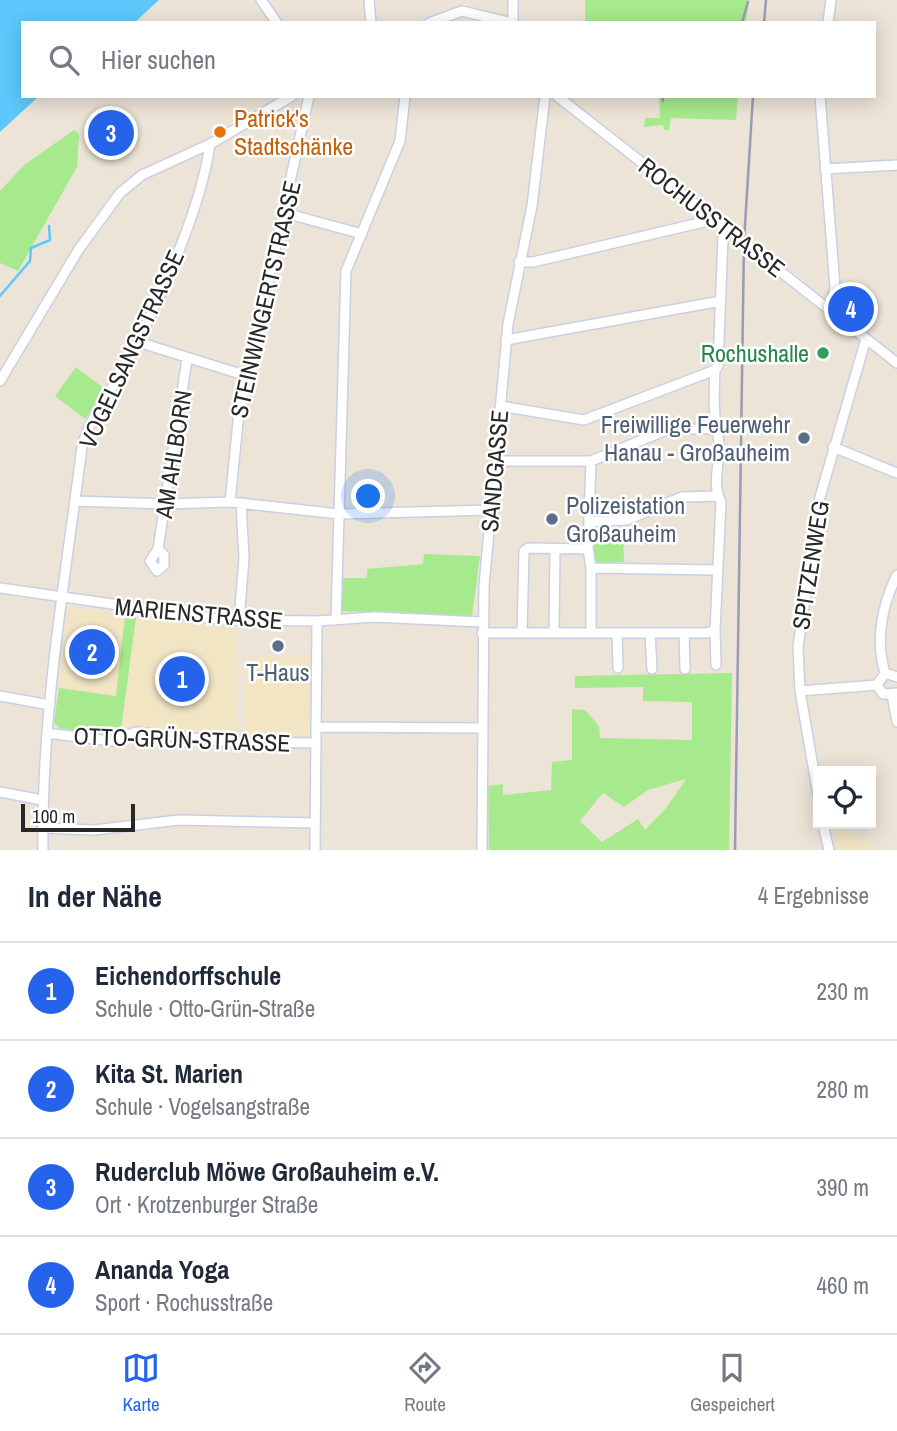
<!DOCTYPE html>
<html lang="de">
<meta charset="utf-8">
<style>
body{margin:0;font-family:"Archivo Narrow",sans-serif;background:#f6f6f7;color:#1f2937}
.controls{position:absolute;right:21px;bottom:21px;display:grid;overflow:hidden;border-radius:0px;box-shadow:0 4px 18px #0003}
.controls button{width:63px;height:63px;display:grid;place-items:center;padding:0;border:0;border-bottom:2px solid #e0e1e3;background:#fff;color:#1f2937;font:35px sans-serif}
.scale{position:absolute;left:21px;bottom:18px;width:114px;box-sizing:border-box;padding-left:7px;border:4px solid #282828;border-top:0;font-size:19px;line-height:24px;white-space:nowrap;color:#282828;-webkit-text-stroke:5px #fff;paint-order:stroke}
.you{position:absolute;left:369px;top:497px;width:24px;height:24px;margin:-18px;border:5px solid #fff;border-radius:50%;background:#1a73e8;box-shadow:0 0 0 10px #1a73e833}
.badge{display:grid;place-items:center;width:46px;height:46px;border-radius:50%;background:#2563eb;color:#fff;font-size:23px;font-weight:700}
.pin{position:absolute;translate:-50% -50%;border:4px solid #fff;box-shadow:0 2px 7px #0006}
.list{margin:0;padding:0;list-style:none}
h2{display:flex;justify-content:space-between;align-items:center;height:91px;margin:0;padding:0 28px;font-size:30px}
h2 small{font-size:23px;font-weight:400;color:#747a83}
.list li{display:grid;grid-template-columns:46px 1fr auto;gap:21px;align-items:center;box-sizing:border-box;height:98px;padding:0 28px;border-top:2px solid #e0e1e3}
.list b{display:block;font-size:26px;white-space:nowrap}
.list p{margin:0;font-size:23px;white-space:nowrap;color:#747a83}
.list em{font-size:23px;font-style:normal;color:#747a83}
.icon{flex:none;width:38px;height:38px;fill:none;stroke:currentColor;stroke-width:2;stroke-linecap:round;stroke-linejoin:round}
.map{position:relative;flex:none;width:897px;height:850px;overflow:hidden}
.search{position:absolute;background:#fff;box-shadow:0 4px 18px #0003;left:21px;right:21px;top:21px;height:77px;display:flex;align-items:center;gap:18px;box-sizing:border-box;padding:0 24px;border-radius:0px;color:#747a83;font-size:26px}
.sheet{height:483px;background:#fff}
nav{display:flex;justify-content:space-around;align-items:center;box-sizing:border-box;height:98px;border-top:2px solid #e0e1e3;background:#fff;font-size:19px;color:#747a83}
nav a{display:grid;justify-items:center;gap:4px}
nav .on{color:#2563eb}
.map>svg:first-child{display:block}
.education{fill:#f1e5c4}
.green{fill:#a7ea8d;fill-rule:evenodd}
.water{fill:#5dc8fc}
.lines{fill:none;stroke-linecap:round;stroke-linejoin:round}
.stream{stroke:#5dc8fc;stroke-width:2.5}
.minor-casing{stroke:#cccfe3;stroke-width:12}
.minor{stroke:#fff;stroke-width:9}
.rail{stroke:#9a9cb5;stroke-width:2.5}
.food-dot{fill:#e8710a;stroke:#fff;stroke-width:2.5}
.leisure-dot{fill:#2e9e5b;stroke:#fff;stroke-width:2.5}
.service-dot{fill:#5c6f8a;stroke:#fff;stroke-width:2.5}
.labels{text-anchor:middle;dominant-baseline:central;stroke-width:5;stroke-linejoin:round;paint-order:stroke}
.food-label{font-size:24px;fill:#c56008;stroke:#fff;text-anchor:start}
.street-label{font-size:24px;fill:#282828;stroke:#fff}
.leisure-label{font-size:24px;fill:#27864d;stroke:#fff;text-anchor:end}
.service-label{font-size:24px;fill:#4e5e75;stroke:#fff;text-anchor:end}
</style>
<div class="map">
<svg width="897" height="850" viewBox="0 0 897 850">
<rect width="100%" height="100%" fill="#ece4d7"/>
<path class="education" d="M 69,608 L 125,616 L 116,697 L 59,688 Z
M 136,618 L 238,629 L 237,737 L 121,729 Z
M 310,656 L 311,736 L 246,737 L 245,666 L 254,666 L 254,657 Z
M 837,827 L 879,850 L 837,850 Z"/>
<path class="green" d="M 585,0 L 747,0 L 749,1 L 746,23 L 585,23 Z
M 659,96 L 738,96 L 736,120 L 671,118 L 669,130 L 664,130 L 663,125 L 644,127 L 645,118 L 660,118 Z
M 74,130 L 79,134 L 77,167 L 18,271 L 0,263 L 0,191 L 24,165 Z
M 76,367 L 106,390 L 85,419 L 55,396 Z
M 592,527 L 623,527 L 624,562 L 592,563 Z
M 424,554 L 480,556 L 472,616 L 340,611 L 340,578 L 367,578 L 367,569 L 423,564 Z
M 125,616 L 136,618 L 121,729 L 110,735 L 59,728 L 54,722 L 59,688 L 116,696 Z
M 732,673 L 729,850 L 489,850 L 488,786 L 503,784 L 503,795 L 551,790 L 552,762 L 572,760 L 572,709 L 585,710 L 599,726 L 600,738 L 692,740 L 692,702 L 643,701 L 643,687 L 575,688 L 575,676 ZM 686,779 L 666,808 L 645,830 L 638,819 L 602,842 L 580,821 L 603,793 L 624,807 L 648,790 Z"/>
<path class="water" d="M 0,0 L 159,0 L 134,23 L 23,23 L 23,96 L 39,96 L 0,132 Z"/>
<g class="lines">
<path class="stream" d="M 0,296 L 30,261 L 31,248 L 50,240 L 49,226"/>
<defs>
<path id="minor" d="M 261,0 L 277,23
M 369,0 L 371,23
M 429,23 L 462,11 L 512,23
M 513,23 L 513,0
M 828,23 L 831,0
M 557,96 L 897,363
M 820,96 L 835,287 L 830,311
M 825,169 L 897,165
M 285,213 L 362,234
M 519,262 L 533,262 L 708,221 L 712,216
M 506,340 L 721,301
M 138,342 L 247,376
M 0,381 L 79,249 L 120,193 L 142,175 L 210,144 L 292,96
M 500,406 L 584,420 L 715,370 L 718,366 L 723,237 L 729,229
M 833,447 L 897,473
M 495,461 L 591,461 L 669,429 L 714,429
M 75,501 L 165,504 L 230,502 L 339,514 L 490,510
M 230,502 L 239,412 L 309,96
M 590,522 L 627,520 L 682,497 L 718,496
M 158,549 L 164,555 L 164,565 L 157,571 L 150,561 L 158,549 L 187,359
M 591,568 L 717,570
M 0,588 L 224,620 L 317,621 L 374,617 L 482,622
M 239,620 L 244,558 L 241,503
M 336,620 L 346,271 L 400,141 L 405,96
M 715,630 L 716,665
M 482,633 L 706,633 L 715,630 L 721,502 C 710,482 723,457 718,436 C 713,415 714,393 715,370
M 522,633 L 524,551 L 528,548 L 588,549
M 554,633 L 555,549
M 591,633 L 591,568 L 588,549 L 591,461
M 617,633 L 618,668
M 650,633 L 652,669
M 684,633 L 685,669
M 885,673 C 875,640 882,605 897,575
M 877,685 L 885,673 L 897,677
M 877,685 L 883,694 L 896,693
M 800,691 L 877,685
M 892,695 L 897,722
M 0,696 L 50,705
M 317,727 L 482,728
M 47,733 L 111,741 L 136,732 L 231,742 L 316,743
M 0,792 L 42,800
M 818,795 L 800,691 L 798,647 L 820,497 L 866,339
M 823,824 L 829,850
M 43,828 L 94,830 L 179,820 L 315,823
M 43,850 C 41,716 65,580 82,447 C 89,418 111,392 125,366 C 157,306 201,211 210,144
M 315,850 L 317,621
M 482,850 L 484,586 L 508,324 L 532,206 L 545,96"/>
</defs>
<use href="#minor" class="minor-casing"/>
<use href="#minor" class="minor"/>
<path class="rail" d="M 742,23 L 748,2
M 764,23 L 766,0
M 663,96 L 663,101
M 735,850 L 744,241 L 753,96"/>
</g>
<circle class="food-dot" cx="220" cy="132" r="7"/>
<circle class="leisure-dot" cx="823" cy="353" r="7"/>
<g class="service-dot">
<circle cx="804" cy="438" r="7"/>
<circle cx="552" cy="519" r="7"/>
<circle cx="278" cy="646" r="7"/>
</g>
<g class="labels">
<g class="food-label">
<text x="234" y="118">Patrick's<tspan x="234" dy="28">Stadtschänke</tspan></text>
</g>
<g class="street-label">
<text transform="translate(712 217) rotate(38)">ROCHUSSTRASSE</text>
<text transform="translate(265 299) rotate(-77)">STEINWINGERTSTRASSE</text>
<text transform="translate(131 349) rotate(-65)">VOGELSANGSTRASSE</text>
<text transform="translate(173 454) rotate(-81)">AM AHLBORN</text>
<text transform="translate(494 471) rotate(-85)">SANDGASSE</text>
<text transform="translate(810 565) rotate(-81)">SPITZENWEG</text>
<text transform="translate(199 613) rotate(5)">MARIENSTRASSE</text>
<text transform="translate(182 739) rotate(2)">OTTO-GRÜN-STRASSE</text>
</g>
<g class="leisure-label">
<text x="809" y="353">Rochushalle</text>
</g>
<g class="service-label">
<text x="790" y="424">Freiwillige Feuerwehr<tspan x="790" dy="28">Hanau - Großauheim</tspan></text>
<text x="566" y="505" text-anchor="start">Polizeistation<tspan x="566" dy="28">Großauheim</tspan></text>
<text x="278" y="672" text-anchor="middle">T-Haus</text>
</g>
</g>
</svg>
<div class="controls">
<button><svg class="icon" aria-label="locate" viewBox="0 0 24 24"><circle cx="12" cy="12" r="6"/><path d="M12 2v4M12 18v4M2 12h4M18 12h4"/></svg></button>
</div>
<div class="scale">100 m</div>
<div class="you"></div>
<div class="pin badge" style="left:182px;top:679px">1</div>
<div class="pin badge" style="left:92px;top:652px">2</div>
<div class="pin badge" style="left:111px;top:133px">3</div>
<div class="pin badge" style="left:851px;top:309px">4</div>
<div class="search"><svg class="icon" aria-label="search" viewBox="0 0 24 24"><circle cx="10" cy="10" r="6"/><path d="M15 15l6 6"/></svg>Hier suchen</div>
</div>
<section class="sheet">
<h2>In der Nähe<small>4 Ergebnisse</small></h2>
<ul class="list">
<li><span class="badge">1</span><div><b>Eichendorffschule</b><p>Schule · Otto-Grün-Straße</p></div><em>230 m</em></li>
<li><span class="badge">2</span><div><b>Kita St. Marien</b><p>Schule · Vogelsangstraße</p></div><em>280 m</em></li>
<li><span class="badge">3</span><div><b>Ruderclub Möwe Großauheim e.V.</b><p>Ort · Krotzenburger Straße</p></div><em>390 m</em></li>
<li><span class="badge">4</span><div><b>Ananda Yoga</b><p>Sport · Rochusstraße</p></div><em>460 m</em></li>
</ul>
</section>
<nav>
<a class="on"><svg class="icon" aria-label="map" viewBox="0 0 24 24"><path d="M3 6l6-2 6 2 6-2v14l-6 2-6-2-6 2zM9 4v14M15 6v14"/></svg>Karte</a>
<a><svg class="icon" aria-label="directions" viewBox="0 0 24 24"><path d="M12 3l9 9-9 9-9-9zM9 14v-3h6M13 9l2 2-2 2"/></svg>Route</a>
<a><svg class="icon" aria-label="saved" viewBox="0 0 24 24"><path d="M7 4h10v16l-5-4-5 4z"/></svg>Gespeichert</a>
</nav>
